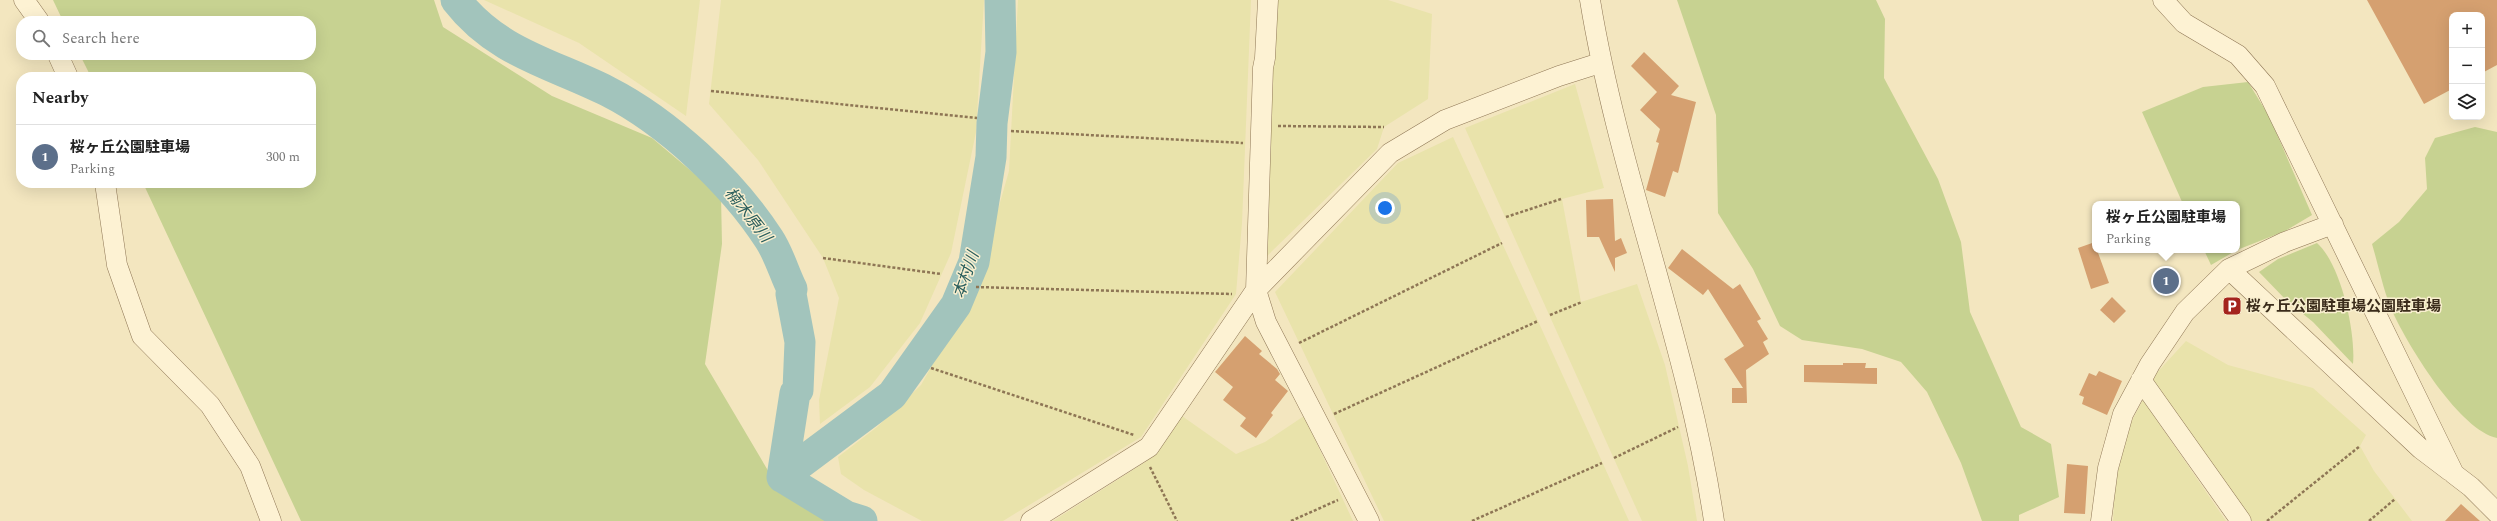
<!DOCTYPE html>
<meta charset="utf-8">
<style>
body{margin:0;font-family:Spectral,"Noto Sans JP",serif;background:#f2f2f2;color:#222}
.controls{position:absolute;right:12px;top:12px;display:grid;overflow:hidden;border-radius:8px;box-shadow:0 4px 16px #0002}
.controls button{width:36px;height:36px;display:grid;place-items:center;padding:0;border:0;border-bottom:1px solid #e0e0e0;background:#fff;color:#222;font:20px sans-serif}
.you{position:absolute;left:1385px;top:208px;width:14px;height:14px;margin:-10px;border:3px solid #fff;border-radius:50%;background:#1a73e8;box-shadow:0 0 0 6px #1a73e833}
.badge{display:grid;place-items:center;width:26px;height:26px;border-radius:50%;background:#d93025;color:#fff;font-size:13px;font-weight:700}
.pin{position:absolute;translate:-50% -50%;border:2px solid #fff;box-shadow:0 1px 4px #0006}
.popup{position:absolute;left:2092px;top:201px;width:148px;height:52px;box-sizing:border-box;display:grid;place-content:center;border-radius:8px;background:#fff;filter:drop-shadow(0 1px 3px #0005);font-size:13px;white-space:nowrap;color:#767676}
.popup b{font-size:15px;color:#222}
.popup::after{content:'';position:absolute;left:50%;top:100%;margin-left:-8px;border:8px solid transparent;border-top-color:#fff}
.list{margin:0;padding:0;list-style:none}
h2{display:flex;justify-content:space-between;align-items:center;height:52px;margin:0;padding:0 16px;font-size:17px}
h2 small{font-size:13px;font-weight:400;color:#767676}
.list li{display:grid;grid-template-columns:26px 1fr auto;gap:12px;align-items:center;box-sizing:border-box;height:64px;padding:0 16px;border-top:1px solid #e0e0e0}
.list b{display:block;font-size:15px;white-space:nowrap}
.list p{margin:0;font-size:13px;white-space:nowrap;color:#767676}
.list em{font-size:13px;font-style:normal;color:#767676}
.icon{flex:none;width:22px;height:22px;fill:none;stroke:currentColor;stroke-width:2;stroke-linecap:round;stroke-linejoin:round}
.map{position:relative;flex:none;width:2497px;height:521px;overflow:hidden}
.search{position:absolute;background:#fff;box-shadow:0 4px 16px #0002;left:16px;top:16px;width:300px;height:44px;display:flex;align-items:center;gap:10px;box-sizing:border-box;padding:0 14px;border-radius:16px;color:#767676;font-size:15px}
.panel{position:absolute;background:#fff;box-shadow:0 4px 16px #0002;left:16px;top:72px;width:300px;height:116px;border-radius:16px}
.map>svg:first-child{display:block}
.farmland{fill:#e9e3ab}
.green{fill:#c7d291}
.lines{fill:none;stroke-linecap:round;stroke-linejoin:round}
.river{stroke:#a2c4bc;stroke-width:31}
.building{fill:#d5a070}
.minor-casing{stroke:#8e7655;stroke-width:21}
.path{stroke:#8e7655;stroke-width:2.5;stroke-dasharray:3 2;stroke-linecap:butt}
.minor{stroke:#fdf2d3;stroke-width:20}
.labels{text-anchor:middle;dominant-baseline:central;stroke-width:3;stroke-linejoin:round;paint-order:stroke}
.poi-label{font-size:15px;font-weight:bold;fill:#3b2c1b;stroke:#f9efcf;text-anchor:start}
.water-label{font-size:16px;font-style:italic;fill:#295d5c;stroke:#f9efcf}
</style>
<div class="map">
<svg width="2497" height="521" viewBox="0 0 2497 521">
<rect width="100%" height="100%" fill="#f3e6bf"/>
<path class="farmland" d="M 484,0 L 700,0 L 686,116 L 579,43 Z
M 721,0 L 984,0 L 976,132 L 951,253 L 920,323 L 870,387 L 820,424 L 819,400 L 839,298 L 823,258 L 758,160 L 709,104 Z
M 1018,0 L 1251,0 L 1242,223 L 1236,294 L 1141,437 L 1003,521 L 922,521 L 864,490 L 841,474 L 838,457 L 877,427 L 921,385 L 976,287 L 1009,171 Z
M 1275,0 L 1388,0 L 1432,14 L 1428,99 L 1384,127 L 1377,149 L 1266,257 Z
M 1575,84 L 1604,188 L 1562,199 L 1581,302 L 1637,284 L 1665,365 L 1688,466 L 1697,521 L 1642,521 L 1465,128 Z
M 1453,137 L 1538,321 L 1629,521 L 1384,521 L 1275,292 L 1398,163 Z
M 2186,341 L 2228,365 L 2313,388 L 2366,435 L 2360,446 L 2374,471 L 2412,521 L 2252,521 L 2152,378 Z
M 2143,400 L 2226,521 L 2113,521 L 2116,469 L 2130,424 Z
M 1182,416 L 1236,454 L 1265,442 L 1304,416 L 1353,521 L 1053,521 L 1147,461 Z"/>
<path class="green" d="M 53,0 L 434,0 L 443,27 L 552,96 L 652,138 L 721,196 L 722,244 L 705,364 L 770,474 L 831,521 L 301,521 L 143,183 L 311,183 L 311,77 L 91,77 L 80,55 L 311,55 L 311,21 L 63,21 Z
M 1677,0 L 1876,0 L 1885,19 L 1884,78 L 1938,179 L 1961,242 L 1970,312 L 2021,427 L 2051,444 L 2059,497 L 2019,515 L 2019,521 L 1982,521 L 1961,463 L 1927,392 L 1901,362 L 1862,349 L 1802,340 L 1780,326 L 1753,269 L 1718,213 L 1716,115 Z
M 2248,82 L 2269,116 L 2312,215 L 2285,231 L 2237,250 L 2237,204 L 2183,204 L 2142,112 L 2203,87 Z
M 2475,127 L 2497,132 L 2497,438 C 2460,430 2411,350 2395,317 C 2384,295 2379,267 2372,244 L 2399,222 L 2427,189 L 2425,158 L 2435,138 Z
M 2317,243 C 2341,264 2356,333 2353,364 L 2313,322 L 2287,301 L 2259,272 L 2278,259 Z
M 2204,250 L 2237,250 L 2211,265 Z"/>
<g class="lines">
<path class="river" d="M 456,0 C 497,53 551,63 607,91 C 668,122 732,182 769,239 C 779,254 784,273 792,289 L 791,294 L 800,342 L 798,390 L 795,393 L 782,477
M 782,477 L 892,395 L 956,305 L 974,262 L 991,157 L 992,123 L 1001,52 L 1000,0
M 782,477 L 846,516 L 862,521"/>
</g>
<path class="building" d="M 2367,0 L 2497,0 L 2497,65 L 2482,73 L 2482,15 L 2452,15 L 2452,89 L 2424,104 Z
M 1644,52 L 1679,86 L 1671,95 L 1696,102 L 1678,173 L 1673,171 L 1665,197 L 1646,190 L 1659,143 L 1656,142 L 1660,129 L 1640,110 L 1657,92 L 1631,66 Z
M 1613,199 L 1615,241 L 1621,238 L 1627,253 L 1615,258 L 1615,272 L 1599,237 L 1587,237 L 1586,200 Z
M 2095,242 L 2095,250 L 2097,250 L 2109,283 L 2091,289 L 2078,248 Z
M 1682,249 L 1733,289 L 1740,284 L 1761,319 L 1757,321 L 1768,339 L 1763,342 L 1769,354 L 1746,370 L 1747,403 L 1732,403 L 1732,388 L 1743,388 L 1724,359 L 1744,346 L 1708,289 L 1703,295 L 1668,268 Z
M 2112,297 L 2126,311 L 2114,323 L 2100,310 Z
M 1245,336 L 1262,351 L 1259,354 L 1277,369 L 1280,374 L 1275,380 L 1288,391 L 1271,413 L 1273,415 L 1256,438 L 1240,426 L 1246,418 L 1223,400 L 1233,387 L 1215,372 Z
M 1843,363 L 1866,363 L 1865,368 L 1877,368 L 1877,384 L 1804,382 L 1804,365 L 1843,365 Z
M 2099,371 L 2122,381 L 2107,415 L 2082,404 L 2084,397 L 2079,395 L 2089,373 L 2096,376 Z
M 2067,464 L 2088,466 L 2085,514 L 2064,513 Z
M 2461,504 L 2480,521 L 2445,521 Z"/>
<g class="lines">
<defs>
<path id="minor" d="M 24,0 L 39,21
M 1268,0 L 1265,58 L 1263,68 L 1256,290 L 1266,322 L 1369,521
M 1590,0 C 1619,177 1688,344 1714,521
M 2163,0 L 2184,23 L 2238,55 L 2265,86 L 2454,474 L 2471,487 L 2497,513
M 58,55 L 68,77
M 105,183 L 117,265 L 142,336 L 210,405 L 250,466 L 271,521
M 2229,269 L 2421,449 L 2450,471
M 2141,380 L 2241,521
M 1031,521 L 1149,447 L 1256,290 L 1390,153 L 1445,120 L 1559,76 L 1600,63
M 2101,521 L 2108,468 L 2123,414 L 2150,364 L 2185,312 L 2229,269 L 2285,242 L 2333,224"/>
</defs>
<use href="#minor" class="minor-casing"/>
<path class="path" d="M 711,91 L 977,118
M 1278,126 L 1384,127
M 1011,131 L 1243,143
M 1506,217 L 1561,199
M 823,258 L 941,274
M 976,287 L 1232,294
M 1550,315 L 1582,302
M 1299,343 L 1502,243
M 931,368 L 1134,435
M 1334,414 L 1538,321
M 1614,458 L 1678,427
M 1150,467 L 1177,521
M 1291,521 L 1338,500
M 1472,521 L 1602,463
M 2267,521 L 2360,446
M 2369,521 L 2395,499"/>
<use href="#minor" class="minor"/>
</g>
<defs>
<symbol id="parking-square" viewBox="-11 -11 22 22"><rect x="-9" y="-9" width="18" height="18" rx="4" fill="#a4241e" stroke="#f9efcf"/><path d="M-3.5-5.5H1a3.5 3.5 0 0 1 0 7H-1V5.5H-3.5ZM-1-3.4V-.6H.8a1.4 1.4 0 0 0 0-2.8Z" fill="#fff"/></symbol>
</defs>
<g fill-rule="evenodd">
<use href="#parking-square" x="2221" y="295" width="22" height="22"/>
</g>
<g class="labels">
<g class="poi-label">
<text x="2246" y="306">桜ヶ丘公園駐車場公園駐車場</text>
</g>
<g class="water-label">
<text transform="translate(748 215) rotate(52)">楠木原川</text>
<text transform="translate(966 275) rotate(-71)">本村川</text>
</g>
</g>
</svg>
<div class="controls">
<button>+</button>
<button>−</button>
<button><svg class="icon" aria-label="layers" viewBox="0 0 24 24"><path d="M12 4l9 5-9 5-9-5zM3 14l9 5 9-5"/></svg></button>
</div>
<div class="you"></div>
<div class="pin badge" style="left:2166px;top:281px;background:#5c6f8a">1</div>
<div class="popup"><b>桜ヶ丘公園駐車場</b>Parking</div>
<div class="search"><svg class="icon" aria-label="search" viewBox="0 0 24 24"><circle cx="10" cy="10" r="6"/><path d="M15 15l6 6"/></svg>Search here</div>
<section class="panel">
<h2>Nearby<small></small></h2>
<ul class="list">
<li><span class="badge" style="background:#5c6f8a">1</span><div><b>桜ヶ丘公園駐車場</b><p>Parking</p></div><em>300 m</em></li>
</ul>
</section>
</div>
